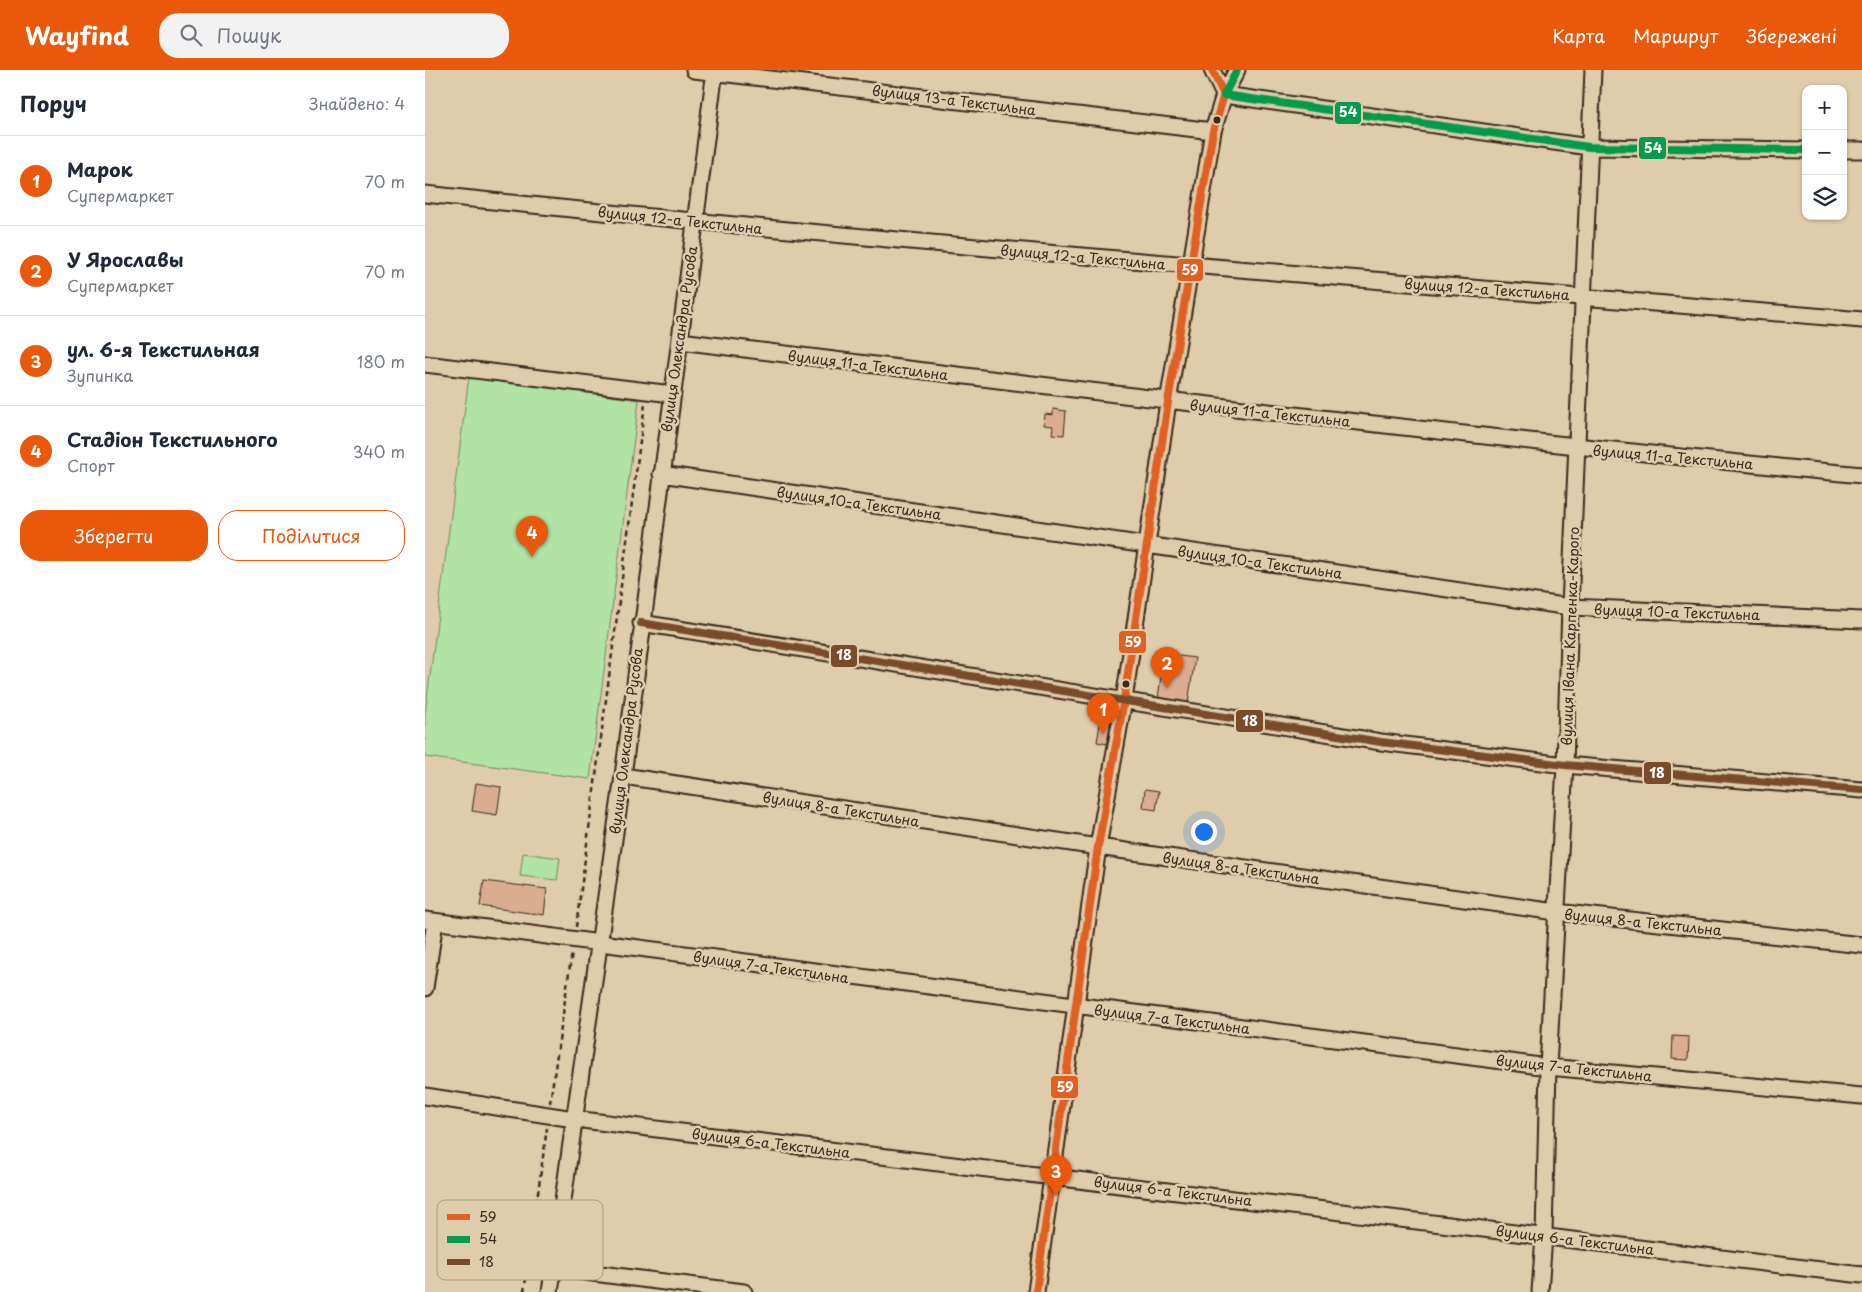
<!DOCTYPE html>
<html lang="uk">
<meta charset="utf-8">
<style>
body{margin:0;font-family:"Playpen Sans",sans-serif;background:#f2f2f3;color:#1f2937}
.controls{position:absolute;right:15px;top:15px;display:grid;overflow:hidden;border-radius:10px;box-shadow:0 1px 4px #0004}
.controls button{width:45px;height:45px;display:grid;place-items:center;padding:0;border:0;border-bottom:1px solid #e0e1e3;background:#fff;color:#1f2937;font:25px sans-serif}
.you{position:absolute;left:778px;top:761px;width:18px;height:18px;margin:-12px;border:4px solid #fff;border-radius:50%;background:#1a73e8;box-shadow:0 0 0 8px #1a73e833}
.badge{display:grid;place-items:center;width:32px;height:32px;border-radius:50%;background:#ea580c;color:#fff;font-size:16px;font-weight:700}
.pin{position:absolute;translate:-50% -41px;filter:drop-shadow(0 1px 2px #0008)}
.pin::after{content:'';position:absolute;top:26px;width:18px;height:15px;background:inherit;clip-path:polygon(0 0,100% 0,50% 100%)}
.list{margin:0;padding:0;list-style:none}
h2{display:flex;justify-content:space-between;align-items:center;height:65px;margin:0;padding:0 20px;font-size:21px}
h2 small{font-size:16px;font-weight:400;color:#747a83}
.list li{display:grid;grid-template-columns:32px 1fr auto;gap:15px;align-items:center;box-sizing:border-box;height:90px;padding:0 20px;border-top:1px solid #e0e1e3}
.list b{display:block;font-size:19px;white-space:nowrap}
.list p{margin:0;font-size:16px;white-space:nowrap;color:#747a83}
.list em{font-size:16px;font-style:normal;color:#747a83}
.actions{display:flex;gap:10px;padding:15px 20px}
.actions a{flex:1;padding:11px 0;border:1px solid #ea580c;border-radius:20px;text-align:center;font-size:18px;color:#ea580c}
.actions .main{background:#ea580c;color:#fff}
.icon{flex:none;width:28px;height:28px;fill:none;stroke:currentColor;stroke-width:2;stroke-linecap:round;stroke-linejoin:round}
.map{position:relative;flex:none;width:1437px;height:1222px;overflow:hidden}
header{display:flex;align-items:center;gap:30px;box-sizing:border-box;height:70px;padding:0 25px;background:#ea580c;color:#fff}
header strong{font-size:24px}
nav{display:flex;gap:28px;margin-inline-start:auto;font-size:18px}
.search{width:350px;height:45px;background:#f2f2f3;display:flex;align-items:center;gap:12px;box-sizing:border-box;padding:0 18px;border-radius:20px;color:#747a83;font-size:19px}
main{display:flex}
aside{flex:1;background:#fff}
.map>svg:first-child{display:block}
.green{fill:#b0e3a4;stroke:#768661}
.building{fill:#daad90;stroke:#3b2a1e}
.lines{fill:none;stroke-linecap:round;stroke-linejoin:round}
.minor-casing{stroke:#3b2a1e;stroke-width:19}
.path{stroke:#3b2a1e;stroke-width:2.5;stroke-dasharray:5 4;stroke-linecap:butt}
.minor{stroke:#dfccaa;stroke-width:15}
.bus-1-casing{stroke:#dfccaa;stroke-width:11}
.bus-2-casing{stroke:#dfccaa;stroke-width:11}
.bus-3-casing{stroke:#dfccaa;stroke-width:11}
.bus-1{stroke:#e05f22;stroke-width:8}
.bus-2{stroke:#069a4c;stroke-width:8}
.bus-3{stroke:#7a4b2a;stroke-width:8}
.bus-dot{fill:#3b2a1e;stroke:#dfccaa;stroke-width:2}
.labels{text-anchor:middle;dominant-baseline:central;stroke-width:5;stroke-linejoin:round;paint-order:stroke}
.street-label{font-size:14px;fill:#3b2a1e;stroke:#dfccaa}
.key{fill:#dfccaa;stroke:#ae9b80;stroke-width:1}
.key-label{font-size:14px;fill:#3b2a1e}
.line-badge{stroke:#dfccaa;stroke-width:2}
.badge-label{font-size:14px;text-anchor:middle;font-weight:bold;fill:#fff}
</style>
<header>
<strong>Wayfind</strong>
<div class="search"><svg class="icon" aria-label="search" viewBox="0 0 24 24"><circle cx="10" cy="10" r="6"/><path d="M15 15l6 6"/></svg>Пошук</div>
<nav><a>Карта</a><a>Маршрут</a><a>Збережені</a></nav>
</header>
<main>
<aside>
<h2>Поруч<small>Знайдено: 4</small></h2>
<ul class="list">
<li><span class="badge">1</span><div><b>Марок</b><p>Супермаркет</p></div><em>70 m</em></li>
<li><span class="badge">2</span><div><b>У Ярославы</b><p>Супермаркет</p></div><em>70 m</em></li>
<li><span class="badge">3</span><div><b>ул. 6-я Текстильная</b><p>Зупинка</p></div><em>180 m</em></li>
<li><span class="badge">4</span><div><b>Стадіон Текстильного</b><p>Спорт</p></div><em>340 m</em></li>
</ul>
<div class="actions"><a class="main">Зберегти</a><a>Поділитися</a></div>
</aside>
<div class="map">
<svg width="1437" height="1222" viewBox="0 0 1437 1222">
<rect width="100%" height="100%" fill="#dfccaa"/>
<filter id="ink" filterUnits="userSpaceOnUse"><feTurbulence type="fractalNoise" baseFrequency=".02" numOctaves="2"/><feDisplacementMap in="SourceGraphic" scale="10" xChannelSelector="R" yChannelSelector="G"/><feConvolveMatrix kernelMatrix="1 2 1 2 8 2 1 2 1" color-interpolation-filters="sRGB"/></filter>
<g filter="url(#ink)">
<path class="green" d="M 44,307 L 214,330 L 165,709 L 0,687 L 0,644 Z
M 98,783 L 135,788 L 132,810 L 95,806 Z"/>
<path class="building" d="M 628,339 L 641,341 L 639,365 L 627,364 L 628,356 L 619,355 L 620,344 L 628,345 Z
M 739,584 L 770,588 L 763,633 L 733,628 Z
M 676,647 L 686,649 L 682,674 L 672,672 Z
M 51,713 L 76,717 L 72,745 L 47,741 Z
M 720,719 L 734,721 L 731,740 L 718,738 Z
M 59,811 L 122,819 L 119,845 L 55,836 Z
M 1248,966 L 1264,967 L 1263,990 L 1247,989 Z"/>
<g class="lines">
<defs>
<path id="minor" d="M 269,0 L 788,61
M 812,0 L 799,25 L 1164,77 L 1381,80
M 1418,80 L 1437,80
M 0,124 C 478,175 958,210 1437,250
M 255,271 C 649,320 1042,367 1437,405
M 0,294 L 247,324
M 236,404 L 1145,537 L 1437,550
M 216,553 L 956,672 L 1140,695 L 1437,720
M 198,706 L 673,777 L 1131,842 L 1437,875
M 0,850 L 1123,997 L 1437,1026
M 0,918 L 10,852
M 0,1026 L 149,1049 L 1437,1205
M 128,1198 L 319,1222
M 125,1222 L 198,706 L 290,0
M 611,1222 L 673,777 L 699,630 L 743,332 L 788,61 L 799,25 L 787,0
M 1115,1222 L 1119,1166 L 1123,997 L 1140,695 L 1145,537 L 1168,0"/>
</defs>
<use href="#minor" class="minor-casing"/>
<path class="path" d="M 151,857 L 220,334
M 125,1033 L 147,882
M 99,1222 L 122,1058"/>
<use href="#minor" class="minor"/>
<defs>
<path id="bus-1" d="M 611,1222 L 673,777 L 699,630 L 743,332 L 788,61 L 799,25 L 787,0"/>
<path id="bus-2" d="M 812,0 L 799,25 L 1164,77 L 1381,80"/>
<path id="bus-3" d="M 216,553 L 956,672 L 1140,695 L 1437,720"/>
</defs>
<use href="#bus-1" class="bus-1-casing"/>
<use href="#bus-2" class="bus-2-casing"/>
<use href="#bus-3" class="bus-3-casing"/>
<use href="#bus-1" class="bus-1"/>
<use href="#bus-2" class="bus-2"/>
<use href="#bus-3" class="bus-3"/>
</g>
</g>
<g class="bus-dot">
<circle cx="792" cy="50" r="4.5"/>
<circle cx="701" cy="614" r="4.5"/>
</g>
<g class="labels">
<g class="street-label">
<text transform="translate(529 30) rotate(7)">вулиця 13-а Текстильна</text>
<text transform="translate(255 150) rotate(6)">вулиця 12-а Текстильна</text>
<text transform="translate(658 187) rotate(5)">вулиця 12-а Текстильна</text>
<text transform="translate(1062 219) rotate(4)">вулиця 12-а Текстильна</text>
<text transform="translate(254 269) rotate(-82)">вулиця Олександра Русова</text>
<text transform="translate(443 295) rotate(7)">вулиця 11-а Текстильна</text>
<text transform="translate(845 343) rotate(6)">вулиця 11-а Текстильна</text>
<text transform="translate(1248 387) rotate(5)">вулиця 11-а Текстильна</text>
<text transform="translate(434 433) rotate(8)">вулиця 10-а Текстильна</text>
<text transform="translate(835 492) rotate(8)">вулиця 10-а Текстильна</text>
<text transform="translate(1252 542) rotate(2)">вулиця 10-а Текстильна</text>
<text transform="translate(1145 566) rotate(-88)">вулиця Івана Карпенка-Карого</text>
<text transform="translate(201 671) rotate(-83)">вулиця Олександра Русова</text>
<text transform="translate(416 739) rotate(9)">вулиця 8-а Текстильна</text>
<text transform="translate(816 798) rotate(8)">вулиця 8-а Текстильна</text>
<text transform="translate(1218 852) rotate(6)">вулиця 8-а Текстильна</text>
<text transform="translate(346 897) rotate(8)">вулиця 7-а Текстильна</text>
<text transform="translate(747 949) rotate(7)">вулиця 7-а Текстильна</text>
<text transform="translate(1149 998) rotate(6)">вулиця 7-а Текстильна</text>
<text transform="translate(346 1073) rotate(7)">вулиця 6-а Текстильна</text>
<text transform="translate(748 1121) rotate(7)">вулиця 6-а Текстильна</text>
<text transform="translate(1150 1170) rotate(7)">вулиця 6-а Текстильна</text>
</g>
</g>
<rect x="12" y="1130" width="166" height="80" rx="8" class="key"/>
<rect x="22" y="1144" width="23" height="6" fill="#e05f22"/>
<rect x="22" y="1166" width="23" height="7" fill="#069a4c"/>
<rect x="22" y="1189" width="23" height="6" fill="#7a4b2a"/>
<g class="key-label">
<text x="54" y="1152">59</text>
<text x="54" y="1174">54</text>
<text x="54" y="1197">18</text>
</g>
<g class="line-badge">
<rect x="909" y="31" width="28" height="24" rx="5" fill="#069a4c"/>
<rect x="1213" y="66" width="29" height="24" rx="5" fill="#069a4c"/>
<rect x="751" y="188" width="28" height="24" rx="5" fill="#e05f22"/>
<rect x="693" y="560" width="29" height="24" rx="5" fill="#e05f22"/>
<rect x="405" y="574" width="28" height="24" rx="5" fill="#7a4b2a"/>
<rect x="810" y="639" width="29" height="24" rx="5" fill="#7a4b2a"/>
<rect x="1218" y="691" width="29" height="24" rx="5" fill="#7a4b2a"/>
<rect x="625" y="1005" width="29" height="24" rx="5" fill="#e05f22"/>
</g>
<g class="badge-label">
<text x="923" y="47">54</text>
<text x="1228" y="83">54</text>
<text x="765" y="205">59</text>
<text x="708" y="577">59</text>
<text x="419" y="590">18</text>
<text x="825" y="656">18</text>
<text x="1232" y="708">18</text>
<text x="640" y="1022">59</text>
</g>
</svg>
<div class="controls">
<button>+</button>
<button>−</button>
<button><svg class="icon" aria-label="layers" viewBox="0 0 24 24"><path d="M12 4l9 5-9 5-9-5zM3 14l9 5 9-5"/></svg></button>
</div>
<div class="you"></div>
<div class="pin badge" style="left:678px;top:664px">1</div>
<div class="pin badge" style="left:742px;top:618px">2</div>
<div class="pin badge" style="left:631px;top:1126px">3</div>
<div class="pin badge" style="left:107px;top:487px">4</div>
</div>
</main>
